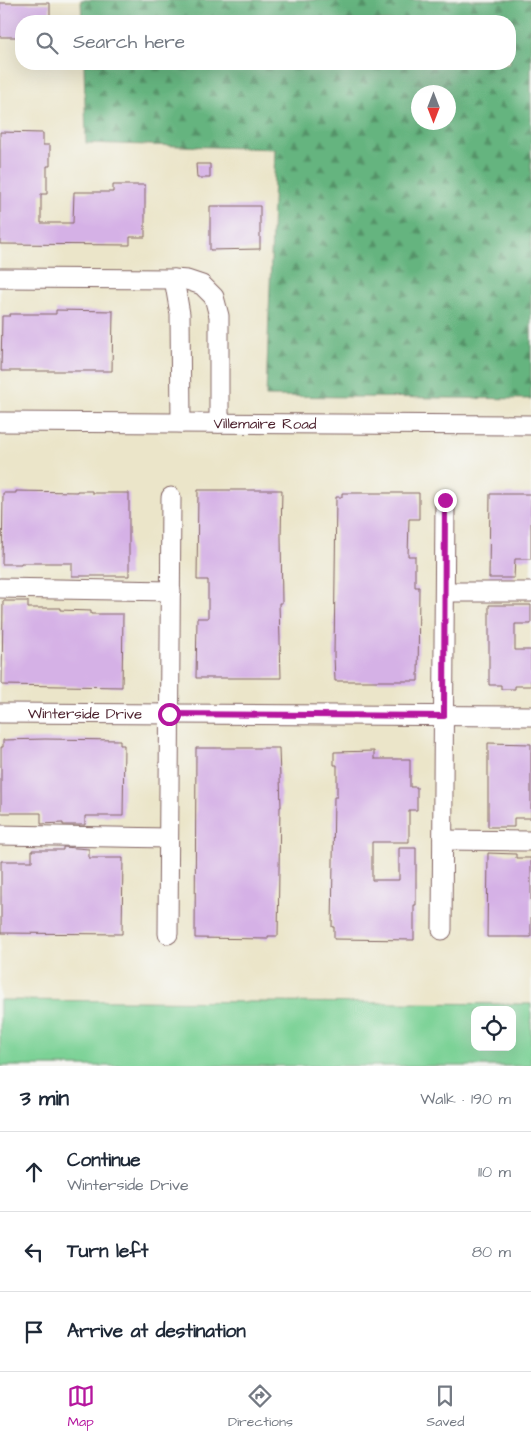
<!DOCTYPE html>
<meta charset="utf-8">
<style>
body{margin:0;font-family:"Architects Daughter",sans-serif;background:#f2f2f3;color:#1f2937}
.controls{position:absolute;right:15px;bottom:15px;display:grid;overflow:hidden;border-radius:10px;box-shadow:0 5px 20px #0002}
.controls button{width:45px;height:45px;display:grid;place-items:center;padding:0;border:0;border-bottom:1px solid #e0e1e3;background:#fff;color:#1f2937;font:25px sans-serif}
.compass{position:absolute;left:411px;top:85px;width:45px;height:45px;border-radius:50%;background:#fff;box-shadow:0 5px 20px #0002;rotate:180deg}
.stop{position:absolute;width:15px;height:15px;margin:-11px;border:4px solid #b5179e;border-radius:50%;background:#fff}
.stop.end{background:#b5179e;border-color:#fff;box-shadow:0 1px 5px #0008}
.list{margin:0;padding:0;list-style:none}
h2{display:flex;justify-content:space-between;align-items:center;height:65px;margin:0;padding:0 20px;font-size:21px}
h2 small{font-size:16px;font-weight:400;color:#747a83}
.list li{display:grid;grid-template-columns:32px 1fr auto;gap:15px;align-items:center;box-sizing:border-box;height:80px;padding:0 20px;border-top:1px solid #e0e1e3}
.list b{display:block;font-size:19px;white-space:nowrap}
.list p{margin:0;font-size:16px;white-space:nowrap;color:#747a83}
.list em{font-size:16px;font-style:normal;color:#747a83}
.icon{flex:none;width:28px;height:28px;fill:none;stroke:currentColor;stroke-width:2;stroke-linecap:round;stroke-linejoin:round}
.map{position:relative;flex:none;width:531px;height:1066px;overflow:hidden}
.search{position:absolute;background:#fff;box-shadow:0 5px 20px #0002;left:15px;right:15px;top:15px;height:55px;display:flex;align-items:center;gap:12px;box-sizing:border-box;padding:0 18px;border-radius:20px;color:#747a83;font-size:19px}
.sheet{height:305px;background:#fff}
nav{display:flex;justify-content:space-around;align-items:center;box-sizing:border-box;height:70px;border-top:1px solid #e0e1e3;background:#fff;font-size:14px;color:#747a83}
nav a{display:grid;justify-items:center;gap:2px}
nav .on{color:#b5179e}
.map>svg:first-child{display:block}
.green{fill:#7cd296;stroke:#637860;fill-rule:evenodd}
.forest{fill:url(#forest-firs);stroke:#586a55;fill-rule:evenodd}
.building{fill:#d5b1e6}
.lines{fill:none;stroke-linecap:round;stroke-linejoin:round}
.minor-casing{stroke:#826462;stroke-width:21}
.minor{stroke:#fff;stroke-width:19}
.route{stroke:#b5179e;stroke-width:6}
.labels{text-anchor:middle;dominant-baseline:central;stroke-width:5;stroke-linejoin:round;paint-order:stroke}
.street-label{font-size:15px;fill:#4a1f2b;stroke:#f6f6f2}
</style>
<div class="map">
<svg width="531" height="1066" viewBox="0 0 531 1066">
<defs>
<pattern id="forest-firs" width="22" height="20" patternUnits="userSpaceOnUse" patternTransform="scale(1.25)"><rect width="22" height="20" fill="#65b47f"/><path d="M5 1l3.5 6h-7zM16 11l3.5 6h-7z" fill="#559268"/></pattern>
</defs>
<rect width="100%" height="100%" fill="#f6f6f2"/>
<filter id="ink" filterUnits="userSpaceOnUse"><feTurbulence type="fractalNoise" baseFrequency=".02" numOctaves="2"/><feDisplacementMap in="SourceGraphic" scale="10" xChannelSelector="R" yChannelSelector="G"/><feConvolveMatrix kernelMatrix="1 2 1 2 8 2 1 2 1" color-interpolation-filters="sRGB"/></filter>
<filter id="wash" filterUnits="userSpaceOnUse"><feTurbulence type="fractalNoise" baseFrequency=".0096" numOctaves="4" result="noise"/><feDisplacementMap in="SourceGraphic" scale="20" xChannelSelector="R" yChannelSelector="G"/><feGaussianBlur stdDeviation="1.12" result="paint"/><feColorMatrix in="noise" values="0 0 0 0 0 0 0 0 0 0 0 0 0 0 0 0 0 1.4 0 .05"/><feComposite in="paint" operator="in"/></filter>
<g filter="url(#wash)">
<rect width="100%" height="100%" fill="#ebe5c9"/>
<path class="green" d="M 0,1000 L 531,1004 L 531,1066 L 0,1066 ZM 475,1010 L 512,1010 L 512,1047 L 475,1047 Z"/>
<path class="forest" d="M 81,0 L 531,0 L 531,399 L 266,396 L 275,149 L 86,143 L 84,64 L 510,64 L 510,21 L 82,21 ZM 418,92 L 448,92 L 448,122 L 418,122 Z"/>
<g id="blocks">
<path class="building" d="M 0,3 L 50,3 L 50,21 L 21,21 L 21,37 L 0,37 Z
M 0,132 L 43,133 L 43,145 L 50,145 L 50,166 L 47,166 L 47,194 L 41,194 L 41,223 L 73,223 L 74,192 L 113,192 L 113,185 L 145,185 L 145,237 L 130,237 L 130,245 L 0,244 Z
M 196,164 L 210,164 L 210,178 L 197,178 Z
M 210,206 L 260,206 L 260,249 L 210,250 Z
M 56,310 L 113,311 L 112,371 L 1,371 L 2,316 L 10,316 L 10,314 L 56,314 Z
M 198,490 L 282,490 L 281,536 L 282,603 L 279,603 L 281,678 L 196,678 L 197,618 L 208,618 L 208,580 L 197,580 Z
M 16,491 L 77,492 L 77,491 L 92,491 L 92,493 L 129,493 L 129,576 L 72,576 L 72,563 L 21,563 L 21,564 L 2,564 L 3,493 L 16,493 Z
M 342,493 L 419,493 L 419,519 L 409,519 L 408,556 L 415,556 L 415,587 L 419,587 L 418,681 L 335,681 L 334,655 L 336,497 L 342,497 Z
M 490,494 L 531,494 L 531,559 L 515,559 L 514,578 L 489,578 Z
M 3,601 L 28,601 L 28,608 L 60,608 L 60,610 L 91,611 L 91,614 L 123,614 L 122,687 L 2,685 Z
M 489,605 L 531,605 L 531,624 L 515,624 L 515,650 L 531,650 L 531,686 L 515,686 L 515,689 L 501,689 L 501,685 L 489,685 Z
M 45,739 L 120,740 L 120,745 L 124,745 L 123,816 L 85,816 L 85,825 L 63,825 L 63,823 L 41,824 L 41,813 L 1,813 L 1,747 L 3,747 L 3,740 Z
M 488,743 L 531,744 L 531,818 L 514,818 L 514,827 L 488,827 Z
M 196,748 L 279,748 L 281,807 L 280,807 L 278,936 L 268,936 L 268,939 L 195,938 Z
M 374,751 L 374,759 L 410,759 L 410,787 L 417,787 L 417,810 L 409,810 L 409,842 L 372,842 L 372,880 L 399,880 L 399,848 L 416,848 L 416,905 L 414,905 L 414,940 L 334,939 L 334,927 L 332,927 L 334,797 L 337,797 L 337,765 L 334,765 L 334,752 Z
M 63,847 L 89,849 L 89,858 L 123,858 L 122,934 L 1,933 L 1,861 L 32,861 L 32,850 L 63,850 Z
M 488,853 L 516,854 L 516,858 L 531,858 L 531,937 L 487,937 Z"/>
</g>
</g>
<g filter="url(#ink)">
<use href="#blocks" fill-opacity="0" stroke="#826462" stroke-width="1"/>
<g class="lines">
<defs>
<g id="minor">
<path d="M 0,278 L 174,279 L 187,280 L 202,285 L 214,297 L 219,316 L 219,423"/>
<path d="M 174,279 L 180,314 L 181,423"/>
<path id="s1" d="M 0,422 L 531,425"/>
<path d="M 0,588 L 171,591"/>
<path d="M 445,592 L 531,592"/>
<path id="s2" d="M 0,713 L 531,716"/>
<path d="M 0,835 L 168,838"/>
<path d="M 443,840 L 531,841"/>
<path d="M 442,930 L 445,500"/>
<path d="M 168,934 L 171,497"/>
</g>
</defs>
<use href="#minor" class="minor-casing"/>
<use href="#minor" class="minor"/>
</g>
</g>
<g class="lines" filter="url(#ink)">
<path class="route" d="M 169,714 L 444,716 L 445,500"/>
</g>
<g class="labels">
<g class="street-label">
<text stroke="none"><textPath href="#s1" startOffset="265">Villemaire Road</textPath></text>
<text stroke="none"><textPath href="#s2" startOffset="85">Winterside Drive</textPath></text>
</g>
</g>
</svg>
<div class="controls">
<button><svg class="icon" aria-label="locate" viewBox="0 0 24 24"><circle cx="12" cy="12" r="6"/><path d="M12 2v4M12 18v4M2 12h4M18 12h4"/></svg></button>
</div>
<svg class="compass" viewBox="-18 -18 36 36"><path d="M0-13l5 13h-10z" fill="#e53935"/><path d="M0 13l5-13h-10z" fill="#747a83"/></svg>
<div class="stop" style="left:169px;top:714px"></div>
<div class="stop end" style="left:445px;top:500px"></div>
<div class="search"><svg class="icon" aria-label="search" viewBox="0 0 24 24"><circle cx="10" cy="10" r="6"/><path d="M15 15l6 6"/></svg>Search here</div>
</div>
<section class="sheet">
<h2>3 min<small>Walk · 190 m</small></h2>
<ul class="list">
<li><svg class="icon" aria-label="ahead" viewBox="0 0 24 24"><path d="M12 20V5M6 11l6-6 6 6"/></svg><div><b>Continue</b><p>Winterside Drive</p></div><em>110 m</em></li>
<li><svg class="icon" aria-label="left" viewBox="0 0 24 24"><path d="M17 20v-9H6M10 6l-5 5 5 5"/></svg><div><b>Turn left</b></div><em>80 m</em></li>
<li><svg class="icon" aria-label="arrive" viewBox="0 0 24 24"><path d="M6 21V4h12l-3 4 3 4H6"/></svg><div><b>Arrive at destination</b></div></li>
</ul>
</section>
<nav>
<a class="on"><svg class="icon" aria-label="map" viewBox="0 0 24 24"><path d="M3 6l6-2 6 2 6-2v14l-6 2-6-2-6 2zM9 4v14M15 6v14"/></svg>Map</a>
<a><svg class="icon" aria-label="directions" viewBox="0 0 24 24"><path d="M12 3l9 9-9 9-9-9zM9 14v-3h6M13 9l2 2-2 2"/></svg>Directions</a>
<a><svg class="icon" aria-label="saved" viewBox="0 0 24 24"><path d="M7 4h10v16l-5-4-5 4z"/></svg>Saved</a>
</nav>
